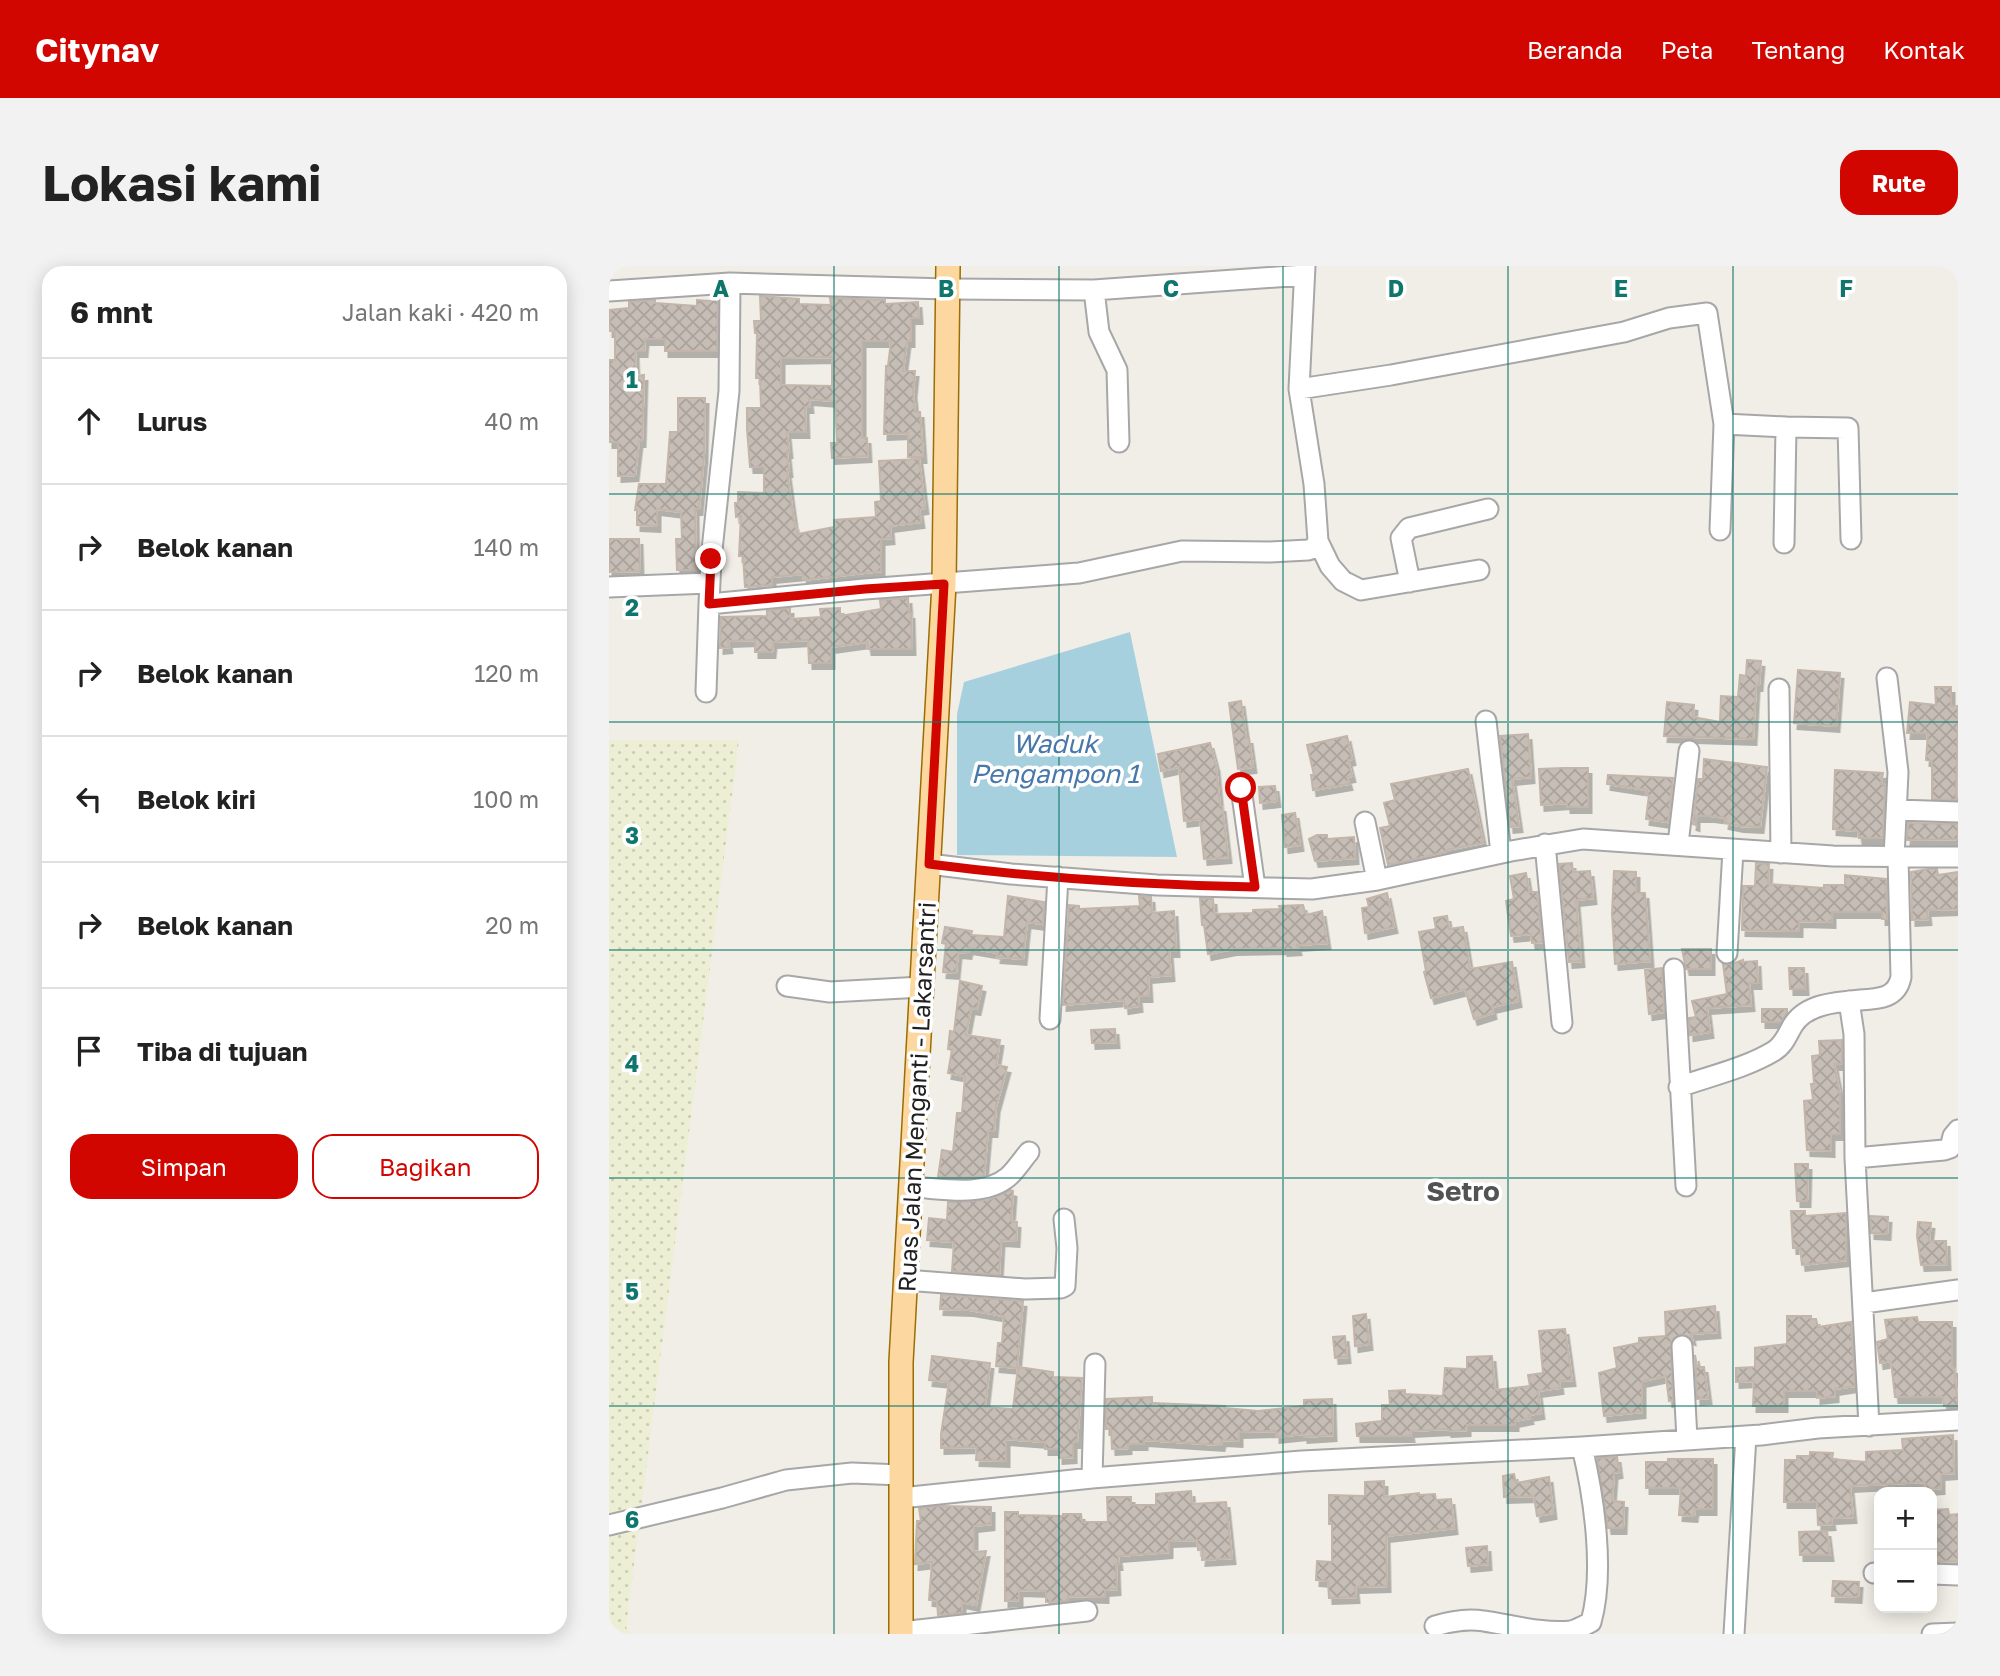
<!DOCTYPE html>
<html lang="id">
<meta charset="utf-8">
<style>
body{margin:0;font-family:"Golos Text",sans-serif;background:#f2f2f2;color:#222}
.controls{position:absolute;right:21px;bottom:21px;display:grid;overflow:hidden;border-radius:14px;box-shadow:0 4px 18px #0003}
.controls button{width:63px;height:63px;display:grid;place-items:center;padding:0;border:0;border-bottom:2px solid #e0e0e0;background:#fff;color:#222;font:35px sans-serif}
.stop{position:absolute;width:21px;height:21px;margin:-16px;border:5px solid #d10600;border-radius:50%;background:#fff}
.stop.end{background:#d10600;border-color:#fff;box-shadow:0 2px 7px #0008}
.list{margin:0;padding:0;list-style:none}
h2{display:flex;justify-content:space-between;align-items:center;height:91px;margin:0;padding:0 28px;font-size:30px}
h2 small{font-size:23px;font-weight:400;color:#767676}
.list li{display:grid;grid-template-columns:46px 1fr auto;gap:21px;align-items:center;box-sizing:border-box;height:126px;padding:0 28px;border-top:2px solid #e0e0e0}
.list b{display:block;font-size:26px;white-space:nowrap}
.list em{font-size:23px;font-style:normal;color:#767676}
.actions{display:flex;gap:14px;padding:21px 28px}
.actions a{flex:1;padding:16px 0;border:2px solid #d10600;border-radius:21px;text-align:center;font-size:24px;color:#d10600}
.actions .main{background:#d10600;color:#fff}
.icon{flex:none;width:38px;height:38px;fill:none;stroke:currentColor;stroke-width:2;stroke-linecap:round;stroke-linejoin:round}
.map{position:relative;flex:none;width:1349px;height:1368px;overflow:hidden;border-radius:21px}
header{display:flex;align-items:center;gap:42px;box-sizing:border-box;height:98px;padding:0 35px;background:#d10600;color:#fff}
header strong{font-size:33px}
nav{display:flex;gap:38px;margin-inline-start:auto;font-size:24px}
.intro{display:flex;align-items:center;justify-content:space-between;box-sizing:border-box;height:168px;padding:0 42px}
h1{margin:0;font-size:49px}
.button{padding:18px 32px;border-radius:21px;background:#d10600;color:#fff;font-size:24px;font-weight:700}
main{display:flex;gap:42px;padding:0 42px}
aside{flex:1;background:#fff;border-radius:21px;box-shadow:0 4px 18px #0003}
.map>svg:first-child{display:block}
.farmland{fill:url(#farmland-dots)}
.water{fill:#a7d0de}
.building{fill:url(#building-cross-hatch);stroke:#c3b5a9;stroke-width:2;fill-rule:evenodd;filter:url(#shadow)}
.lines{fill:none;stroke-linecap:round;stroke-linejoin:round}
.minor-casing{stroke:#a7a7a7;stroke-width:23}
.major-casing{stroke:#9d6d00;stroke-width:26}
.minor{stroke:#fff;stroke-width:19}
.major{stroke:#fcd7a0;stroke-width:23}
.route{stroke:#d10600;stroke-width:9}
.grid{fill:none;stroke:#0f766e;stroke-width:2;stroke-opacity:0.55}
.labels{text-anchor:middle;dominant-baseline:central;stroke-width:7;stroke-linejoin:round;paint-order:stroke}
.street-label{font-size:24px;fill:#202020;stroke:#fff}
.water-label{font-size:26px;font-style:italic;fill:#4877aa;stroke:#fff}
.quarter-label{font-size:28px;font-weight:bold;fill:#535353;stroke:#fff}
.grid-label{font-size:23px;text-anchor:middle;font-weight:bold;fill:#0f766e;stroke:#fff;stroke-width:7;stroke-linejoin:round;paint-order:stroke}
</style>
<header>
<strong>Citynav</strong>
<nav><a>Beranda</a><a>Peta</a><a>Tentang</a><a>Kontak</a></nav>
</header>
<div class="intro"><h1>Lokasi kami</h1><a class="button">Rute</a></div>
<main>
<aside>
<h2>6 mnt<small>Jalan kaki · 420 m</small></h2>
<ul class="list">
<li><svg class="icon" aria-label="ahead" viewBox="0 0 24 24"><path d="M12 20V5M6 11l6-6 6 6"/></svg><div><b>Lurus</b></div><em>40 m</em></li>
<li><svg class="icon" aria-label="right" viewBox="0 0 24 24"><path d="M7 20v-9h11M14 6l5 5-5 5"/></svg><div><b>Belok kanan</b></div><em>140 m</em></li>
<li><svg class="icon" aria-label="right" viewBox="0 0 24 24"><path d="M7 20v-9h11M14 6l5 5-5 5"/></svg><div><b>Belok kanan</b></div><em>120 m</em></li>
<li><svg class="icon" aria-label="left" viewBox="0 0 24 24"><path d="M17 20v-9H6M10 6l-5 5 5 5"/></svg><div><b>Belok kiri</b></div><em>100 m</em></li>
<li><svg class="icon" aria-label="right" viewBox="0 0 24 24"><path d="M7 20v-9h11M14 6l5 5-5 5"/></svg><div><b>Belok kanan</b></div><em>20 m</em></li>
<li><svg class="icon" aria-label="arrive" viewBox="0 0 24 24"><path d="M6 21V4h12l-3 4 3 4H6"/></svg><div><b>Tiba di tujuan</b></div></li>
</ul>
<div class="actions"><a class="main">Simpan</a><a>Bagikan</a></div>
</aside>
<div class="map">
<svg width="1349" height="1368" viewBox="0 0 1349 1368">
<defs>
<pattern id="farmland-dots" width="8" height="8" patternUnits="userSpaceOnUse" patternTransform="scale(1.75)"><rect width="8" height="8" fill="#ecefd3"/><path d="M2 2h.1M6 6h.1" fill="none" stroke="#cacdb5" stroke-width="1.8" stroke-linecap="round"/></pattern>
<pattern id="building-cross-hatch" width="8" height="8" patternUnits="userSpaceOnUse" patternTransform="scale(1.75)"><rect width="8" height="8" fill="#c6beb6"/><path d="M0 0l8 8M0 8l8-8" fill="none" stroke="#aaa39c"/></pattern>
<filter id="shadow"><feDropShadow dx="3.5" dy="6" stdDeviation="0" flood-color="#0004"/></filter>
</defs>
<rect width="100%" height="100%" fill="#f1eee7"/>
<path class="farmland" d="M 0,474 L 130,474 L 17,1361 L 22,1368 L 0,1368 Z"/>
<path class="water" d="M 521,366 L 568,591 L 348,589 L 348,448 L 355,416 Z"/>
<path class="building" d="M 109,30 L 108,85 L 56,85 L 56,73 L 36,73 L 35,85 L 26,85 L 27,110 L 35,109 L 33,175 L 30,175 L 26,209 L 9,210 L 9,176 L 0,176 L 0,94 L 6,94 L 6,65 L 0,65 L 1,44 L 20,42 L 20,36 L 46,34 L 46,37 L 88,40 L 88,34 L 102,35 L 102,31 Z
M 151,30 L 190,33 L 190,38 L 222,39 L 221,32 L 276,34 L 276,38 L 309,36 L 310,52 L 302,52 L 302,75 L 298,75 L 294,105 L 306,105 L 304,126 L 306,146 L 311,146 L 314,191 L 299,191 L 299,167 L 275,168 L 277,100 L 279,100 L 282,75 L 253,75 L 253,172 L 258,172 L 259,190 L 223,192 L 222,177 L 228,177 L 226,135 L 200,133 L 201,141 L 196,141 L 197,166 L 178,166 L 180,186 L 178,186 L 180,205 L 178,205 L 185,256 L 189,268 L 225,261 L 225,254 L 267,251 L 266,236 L 272,235 L 270,195 L 310,193 L 316,242 L 310,243 L 312,256 L 281,260 L 282,272 L 272,273 L 272,305 L 195,314 L 194,308 L 163,311 L 163,319 L 136,321 L 134,290 L 130,290 L 132,250 L 127,251 L 126,237 L 129,237 L 129,226 L 155,227 L 155,201 L 141,201 L 138,163 L 138,142 L 152,142 L 151,112 L 147,112 L 148,67 L 146,67 L 145,55 L 152,55 ZM 223,91 L 223,120 L 172,119 L 172,92 Z
M 69,132 L 96,132 L 95,190 L 90,243 L 86,243 L 87,304 L 68,304 L 67,273 L 73,273 L 72,246 L 48,243 L 48,260 L 28,259 L 28,244 L 26,244 L 30,218 L 57,218 L 61,166 L 69,166 Z
M 0,273 L 30,273 L 31,305 L 0,306 Z
M 299,332 L 300,347 L 302,347 L 303,383 L 259,383 L 258,376 L 222,381 L 222,397 L 200,397 L 199,374 L 164,376 L 163,386 L 146,386 L 146,374 L 119,375 L 120,381 L 111,382 L 112,351 L 158,350 L 158,345 L 181,342 L 181,353 L 212,351 L 211,343 L 231,342 L 231,350 L 272,343 L 271,334 Z
M 1138,394 L 1152,395 L 1150,419 L 1147,419 L 1144,473 L 1055,470 L 1058,436 L 1085,439 L 1084,451 L 1111,456 L 1112,430 L 1129,431 L 1131,409 L 1137,410 Z
M 1189,404 L 1231,407 L 1227,460 L 1185,457 Z
M 1326,421 L 1342,421 L 1342,440 L 1349,440 L 1347,534 L 1323,533 L 1323,495 L 1317,494 L 1319,467 L 1298,467 L 1301,436 L 1327,439 Z
M 632,435 L 637,472 L 640,472 L 644,501 L 629,503 L 620,437 Z
M 919,468 L 922,511 L 903,513 L 910,560 L 901,561 L 891,470 Z
M 738,470 L 743,493 L 739,494 L 743,510 L 738,511 L 740,518 L 704,524 L 702,509 L 705,509 L 698,479 Z
M 601,477 L 607,500 L 611,540 L 613,540 L 619,591 L 595,593 L 591,553 L 575,555 L 570,501 L 552,505 L 549,488 Z
M 1095,493 L 1158,501 L 1151,561 L 1131,560 L 1116,557 L 1117,552 L 1102,550 L 1087,550 L 1087,559 L 1084,558 L 1089,513 L 1094,513 Z
M 955,502 L 979,502 L 979,541 L 958,541 L 958,537 L 932,539 L 930,503 Z
M 859,503 L 874,577 L 837,584 L 837,586 L 779,599 L 771,562 L 781,560 L 775,537 L 786,534 L 782,518 Z
M 1226,504 L 1274,507 L 1272,518 L 1276,518 L 1274,572 L 1250,572 L 1249,565 L 1224,563 Z
M 999,509 L 1064,512 L 1059,556 L 1037,553 L 1040,529 L 1037,529 L 1038,524 L 998,518 Z
M 666,520 L 668,535 L 651,537 L 650,521 Z
M 686,547 L 691,579 L 676,581 L 673,549 Z
M 1299,557 L 1349,558 L 1349,573 L 1298,574 Z
M 708,569 L 718,569 L 718,573 L 745,571 L 746,592 L 706,595 L 700,573 Z
M 963,597 L 964,606 L 981,605 L 984,632 L 967,634 L 972,695 L 960,696 L 950,598 Z
M 1147,597 L 1160,598 L 1159,618 L 1215,622 L 1215,619 L 1236,619 L 1236,609 L 1277,613 L 1278,653 L 1273,653 L 1273,646 L 1223,646 L 1223,656 L 1190,655 L 1190,665 L 1133,664 L 1134,620 L 1146,620 Z
M 1319,603 L 1328,603 L 1329,609 L 1349,606 L 1349,643 L 1318,644 L 1319,653 L 1303,654 L 1302,606 Z
M 1005,605 L 1027,606 L 1027,627 L 1036,627 L 1041,695 L 1006,698 L 1003,648 Z
M 917,607 L 920,626 L 928,626 L 933,676 L 923,677 L 922,668 L 902,670 L 897,635 L 905,633 L 901,610 Z
M 778,627 L 785,661 L 756,667 L 753,642 L 760,641 L 758,633 Z
M 399,630 L 435,636 L 434,658 L 418,656 L 414,693 L 388,691 L 389,687 L 360,682 L 359,687 L 349,686 L 347,707 L 334,706 L 337,678 L 333,677 L 336,661 L 363,665 L 362,669 L 395,671 Z
M 530,630 L 542,631 L 543,647 L 565,645 L 567,685 L 560,685 L 562,709 L 539,711 L 540,730 L 529,730 L 530,740 L 516,742 L 515,734 L 454,739 L 460,639 L 470,640 L 470,643 L 531,640 Z
M 591,632 L 604,633 L 605,648 L 644,647 L 644,644 L 671,643 L 670,640 L 694,639 L 697,649 L 713,645 L 718,677 L 688,679 L 689,683 L 675,684 L 675,682 L 624,683 L 599,688 L 595,659 L 593,659 Z
M 838,650 L 840,663 L 854,661 L 861,703 L 903,696 L 909,735 L 883,741 L 884,747 L 865,753 L 856,723 L 822,732 L 815,706 L 817,705 L 810,666 L 827,663 L 825,652 Z
M 1073,683 L 1102,683 L 1102,703 L 1077,703 Z
M 1134,694 L 1134,696 L 1148,695 L 1149,717 L 1140,717 L 1142,739 L 1098,742 L 1101,766 L 1081,769 L 1080,752 L 1087,751 L 1083,735 L 1118,728 L 1114,698 L 1123,698 Z
M 1053,702 L 1055,746 L 1040,748 L 1036,704 Z
M 1180,702 L 1195,702 L 1196,723 L 1181,723 Z
M 351,715 L 373,720 L 368,743 L 362,742 L 357,769 L 391,774 L 387,799 L 398,801 L 387,841 L 385,865 L 379,865 L 375,910 L 352,912 L 329,911 L 333,884 L 344,886 L 348,847 L 353,847 L 356,810 L 339,807 L 343,784 L 339,783 L 341,765 L 345,766 Z
M 1153,743 L 1178,743 L 1178,747 L 1172,756 L 1153,756 Z
M 506,763 L 507,776 L 483,777 L 482,764 Z
M 1233,774 L 1233,798 L 1225,798 L 1231,828 L 1231,868 L 1222,868 L 1222,885 L 1198,884 L 1195,835 L 1204,834 L 1202,818 L 1205,818 L 1203,790 L 1211,789 L 1210,775 Z
M 1186,898 L 1199,898 L 1198,935 L 1188,935 Z
M 401,924 L 404,925 L 402,955 L 408,956 L 407,975 L 392,974 L 390,1009 L 343,1005 L 345,976 L 318,974 L 320,952 L 338,954 L 339,936 L 379,934 Z
M 1182,945 L 1196,945 L 1196,950 L 1237,947 L 1237,994 L 1193,999 L 1191,982 L 1184,982 Z
M 1261,950 L 1279,951 L 1278,968 L 1262,967 Z
M 1309,956 L 1322,957 L 1320,975 L 1337,975 L 1338,998 L 1312,999 L 1308,970 Z
M 332,1029 L 414,1035 L 408,1102 L 387,1100 L 389,1077 L 393,1077 L 395,1050 L 361,1044 L 331,1043 Z
M 1106,1040 L 1108,1066 L 1082,1068 L 1083,1073 L 1072,1068 L 1062,1075 L 1064,1134 L 1060,1135 L 1057,1110 L 1033,1115 L 1033,1146 L 995,1150 L 990,1107 L 1008,1102 L 1005,1082 L 1030,1077 L 1030,1072 L 1057,1070 L 1056,1046 Z
M 757,1048 L 760,1078 L 746,1080 L 744,1050 Z
M 1178,1050 L 1202,1050 L 1202,1053 L 1207,1053 L 1209,1061 L 1242,1056 L 1246,1120 L 1226,1123 L 1226,1130 L 1208,1132 L 1208,1125 L 1175,1125 L 1175,1140 L 1144,1140 L 1145,1115 L 1127,1116 L 1127,1102 L 1146,1101 L 1146,1082 L 1178,1078 Z
M 1308,1051 L 1309,1056 L 1343,1056 L 1343,1102 L 1345,1102 L 1349,1139 L 1335,1140 L 1334,1131 L 1286,1131 L 1282,1095 L 1271,1097 L 1268,1076 L 1279,1073 L 1276,1054 Z
M 956,1063 L 963,1114 L 950,1115 L 951,1122 L 929,1125 L 932,1147 L 920,1149 L 921,1152 L 906,1155 L 906,1159 L 858,1159 L 858,1164 L 839,1165 L 839,1163 L 801,1165 L 802,1170 L 748,1170 L 747,1158 L 773,1155 L 773,1139 L 781,1139 L 780,1125 L 796,1124 L 796,1128 L 834,1130 L 836,1102 L 858,1103 L 858,1091 L 883,1090 L 886,1124 L 921,1120 L 919,1109 L 934,1107 L 930,1065 Z
M 736,1070 L 738,1091 L 726,1092 L 724,1071 Z
M 1086,1089 L 1088,1101 L 1095,1101 L 1099,1132 L 1088,1133 Z
M 323,1090 L 381,1097 L 376,1141 L 404,1143 L 409,1101 L 444,1106 L 444,1111 L 473,1112 L 468,1176 L 464,1176 L 464,1191 L 450,1192 L 450,1183 L 436,1183 L 436,1176 L 397,1173 L 397,1195 L 367,1194 L 368,1181 L 332,1182 L 332,1168 L 340,1116 L 320,1114 Z
M 543,1131 L 543,1137 L 616,1140 L 616,1142 L 649,1145 L 695,1140 L 695,1134 L 723,1133 L 724,1169 L 695,1171 L 695,1168 L 667,1171 L 667,1165 L 630,1166 L 630,1175 L 613,1174 L 612,1179 L 535,1174 L 535,1178 L 519,1178 L 519,1182 L 503,1183 L 502,1163 L 497,1163 L 497,1133 Z
M 1344,1169 L 1345,1207 L 1332,1208 L 1332,1222 L 1317,1223 L 1316,1216 L 1241,1220 L 1244,1251 L 1222,1252 L 1223,1258 L 1209,1259 L 1208,1236 L 1175,1236 L 1176,1194 L 1188,1194 L 1188,1190 L 1201,1190 L 1201,1186 L 1224,1187 L 1223,1193 L 1257,1196 L 1257,1186 L 1294,1184 L 1293,1173 Z
M 1008,1191 L 1010,1206 L 1005,1207 L 1003,1235 L 1015,1236 L 1014,1262 L 999,1262 L 988,1192 Z
M 1059,1193 L 1104,1193 L 1104,1243 L 1086,1243 L 1085,1250 L 1070,1249 L 1072,1222 L 1037,1222 L 1037,1196 L 1059,1196 Z
M 905,1208 L 907,1217 L 940,1211 L 944,1247 L 928,1250 L 925,1230 L 895,1231 L 894,1210 Z
M 775,1215 L 775,1231 L 810,1227 L 810,1229 L 826,1228 L 827,1234 L 842,1233 L 845,1262 L 777,1270 L 778,1320 L 746,1321 L 747,1331 L 720,1332 L 719,1315 L 707,1314 L 708,1295 L 723,1296 L 723,1258 L 720,1258 L 720,1229 L 756,1230 L 756,1216 Z
M 582,1225 L 583,1238 L 617,1236 L 623,1292 L 593,1294 L 594,1283 L 589,1284 L 588,1274 L 560,1275 L 560,1286 L 509,1290 L 510,1298 L 507,1298 L 508,1323 L 496,1324 L 496,1331 L 459,1330 L 459,1335 L 437,1336 L 437,1325 L 410,1324 L 410,1334 L 396,1335 L 396,1246 L 409,1246 L 409,1249 L 454,1250 L 454,1248 L 472,1248 L 473,1256 L 499,1256 L 498,1231 L 522,1231 L 522,1239 L 547,1239 L 547,1228 Z
M 330,1240 L 382,1241 L 382,1258 L 365,1260 L 365,1286 L 377,1285 L 367,1339 L 353,1336 L 353,1347 L 329,1349 L 328,1335 L 320,1334 L 323,1296 L 306,1298 L 308,1255 L 312,1255 L 310,1242 Z
M 1339,1243 L 1340,1249 L 1349,1248 L 1349,1295 L 1323,1296 L 1323,1244 Z
M 1218,1265 L 1221,1289 L 1191,1289 L 1190,1266 Z
M 878,1280 L 879,1298 L 859,1300 L 857,1282 Z
M 1224,1315 L 1250,1316 L 1249,1331 L 1223,1330 Z"/>
<g class="lines">
<defs>
<path id="minor" d="M 696,0 L 690,123 L 705,218 L 709,275 L 721,300 L 734,315 L 752,324 L 870,304
M 121,17 L 120,125 L 102,293 L 100,338 L 256,323 L 470,307 L 573,285 L 661,286 L 699,284 L 705,282 L 709,275
M 485,24 L 490,66 L 508,104 L 510,176
M 0,25 L 121,17 L 339,23 L 485,24 L 695,9
M 690,123 L 782,109 L 1015,66 L 1060,52 L 1098,47 L 1115,158 L 1111,264
M 1115,158 L 1177,161 L 1175,277
M 1177,161 L 1239,162 L 1242,273
M 801,316 L 792,272 L 800,262 L 879,243
M 0,321 L 100,317
M 1278,412 L 1289,506 L 1285,592
M 1170,423 L 1172,587
M 97,426 L 100,338
M 877,455 L 892,587
M 632,522 L 646,621
M 1289,544 L 1349,546
M 756,556 L 768,614
M 936,578 L 953,757
M 1069,578 L 1080,485
M 320,598 L 402,608 L 548,619 L 703,623 L 768,614 L 902,585 L 974,573 L 1224,590 L 1349,591
M 1118,687 L 1124,584
M 1065,703 L 1077,920
M 178,720 L 221,726 L 313,721
M 1240,735 L 1245,768 L 1246,892 L 1260,1160
M 441,753 L 449,611
M 1070,821 C 1101,810 1137,802 1165,785 C 1175,779 1178,769 1184,759 C 1197,738 1227,736 1251,734 C 1270,733 1288,732 1292,711 L 1289,592
M 1246,892 L 1335,884 L 1341,882 L 1344,870 L 1349,864
M 302,921 C 331,922 374,932 399,911 C 407,904 413,894 420,886
M 296,1014 L 416,1023 L 452,1022 L 456,1020 L 458,982 L 455,953
M 1255,1037 L 1349,1024
M 1073,1080 L 1078,1173
M 973,1181 C 985,1231 996,1306 982,1356
M 483,1212 L 486,1098
M 292,1232 L 483,1212 L 693,1195 L 973,1181 L 1152,1169 L 1209,1162 L 1349,1154
M 0,1259 L 113,1232 L 177,1214 L 243,1207 L 292,1209
M 1265,1307 L 1270,1307
M 1323,1308 L 1349,1309
M 826,1360 C 842,1355 858,1352 875,1355 C 902,1359 934,1368 962,1365 C 969,1363 976,1359 982,1356
M 292,1366 L 478,1345
M 1125,1368 L 1137,1170
M 1323,1368 L 1349,1367"/>
<path id="major" d="M 292,1368 L 292,1096 L 335,318 L 339,0"/>
</defs>
<use href="#minor" class="minor-casing"/>
<use href="#major" class="major-casing"/>
<use href="#minor" class="minor"/>
<use href="#major" class="major"/>
</g>
<g class="lines">
<path class="route" d="M 102,293 L 100,338 L 256,323 L 335,318 L 320,598 C 428,612 537,619 646,621 L 632,522"/>
</g>
<path class="grid" d="M 225,0 L 225,1368M 450,0 L 450,1368M 674,0 L 674,1368M 899,0 L 899,1368M 1124,0 L 1124,1368M 0,228 L 1349,228M 0,456 L 1349,456M 0,684 L 1349,684M 0,912 L 1349,912M 0,1140 L 1349,1140"/>
<g class="labels">
<g class="street-label">
<text transform="translate(307 831) rotate(-87)">Ruas Jalan Menganti - Lakarsantri</text>
</g>
<g class="water-label">
<text x="446" y="477">Waduk<tspan x="446" dy="30">Pengampon 1</tspan></text>
</g>
<g class="quarter-label">
<text x="854" y="924">Setro</text>
</g>
</g>
<g class="grid-label">
<text x="112" y="31">A</text>
<text x="337" y="31">B</text>
<text x="562" y="31">C</text>
<text x="787" y="31">D</text>
<text x="1012" y="31">E</text>
<text x="1237" y="31">F</text>
<text x="23" y="122">1</text>
<text x="23" y="350">2</text>
<text x="23" y="578">3</text>
<text x="23" y="806">4</text>
<text x="23" y="1034">5</text>
<text x="23" y="1262">6</text>
</g>
</svg>
<div class="controls">
<button>+</button>
<button>−</button>
</div>
<div class="stop" style="left:632px;top:522px"></div>
<div class="stop end" style="left:102px;top:293px"></div>
</div>
</main>
